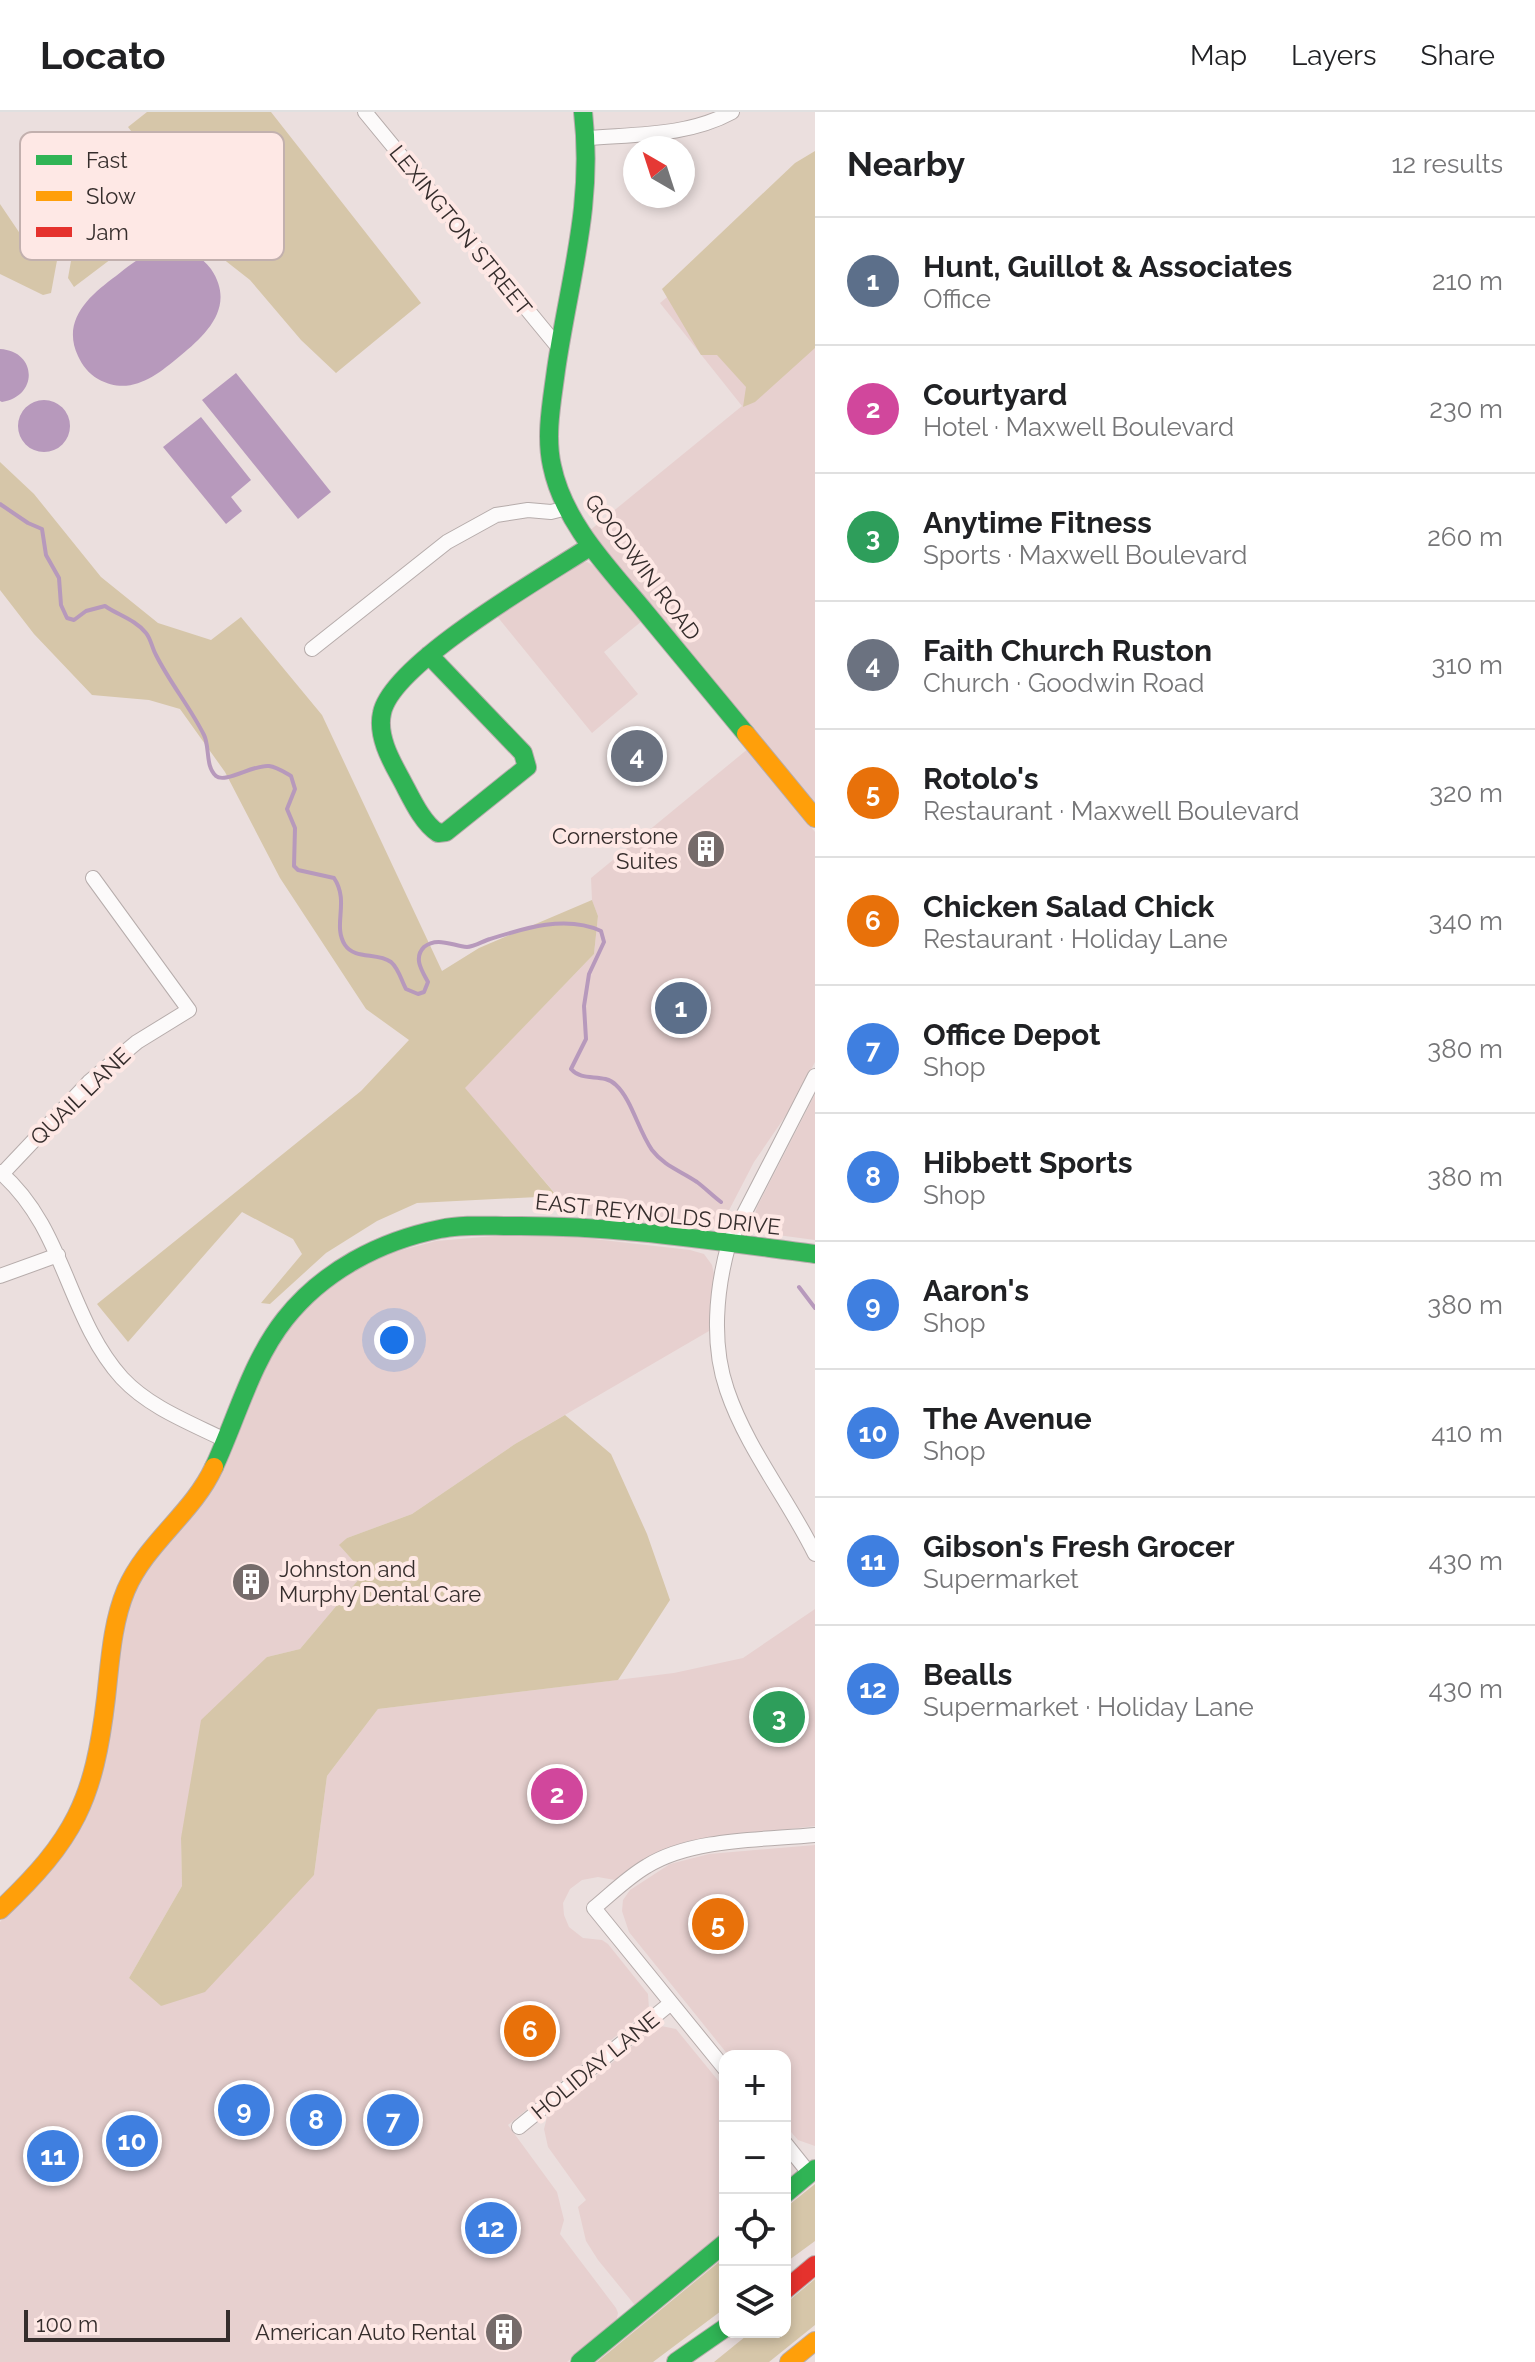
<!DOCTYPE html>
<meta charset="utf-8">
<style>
body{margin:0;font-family:Raleway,sans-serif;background:#f6f6f6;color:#202124}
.controls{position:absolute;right:24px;bottom:24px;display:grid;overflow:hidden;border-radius:16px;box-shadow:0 4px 12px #0003}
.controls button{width:72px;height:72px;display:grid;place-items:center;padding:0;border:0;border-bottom:2px solid #e0e0e0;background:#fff;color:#202124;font:40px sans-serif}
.compass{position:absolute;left:623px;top:24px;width:72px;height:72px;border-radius:50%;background:#fff;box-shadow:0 4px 12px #0003;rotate:321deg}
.scale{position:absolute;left:24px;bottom:20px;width:206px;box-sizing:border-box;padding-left:8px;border:4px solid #352d2c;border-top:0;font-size:22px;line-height:28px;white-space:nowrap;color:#352d2c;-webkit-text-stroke:6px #fee8e5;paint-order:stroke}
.you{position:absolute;left:394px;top:1228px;width:28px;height:28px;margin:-20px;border:6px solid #fff;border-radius:50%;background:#1a73e8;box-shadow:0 0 0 12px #1a73e833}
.badge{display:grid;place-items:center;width:52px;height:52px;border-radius:50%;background:#0f766e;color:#fff;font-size:26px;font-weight:700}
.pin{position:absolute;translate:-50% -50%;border:4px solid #fff;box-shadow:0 2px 8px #0006}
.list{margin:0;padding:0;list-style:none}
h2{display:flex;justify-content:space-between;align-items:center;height:104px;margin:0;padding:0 32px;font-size:34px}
h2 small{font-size:26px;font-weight:400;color:#757577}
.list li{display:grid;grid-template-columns:52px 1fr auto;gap:24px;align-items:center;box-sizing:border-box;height:128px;padding:0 32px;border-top:2px solid #e0e0e0}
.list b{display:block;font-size:30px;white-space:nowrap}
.list p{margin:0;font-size:26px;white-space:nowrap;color:#757577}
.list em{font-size:26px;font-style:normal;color:#757577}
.icon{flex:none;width:44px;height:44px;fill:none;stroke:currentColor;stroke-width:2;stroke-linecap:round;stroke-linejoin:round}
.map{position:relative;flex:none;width:815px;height:2250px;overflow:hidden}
header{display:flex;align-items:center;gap:48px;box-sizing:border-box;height:112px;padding:0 40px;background:#fff;border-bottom:2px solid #e0e0e0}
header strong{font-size:38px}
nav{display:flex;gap:44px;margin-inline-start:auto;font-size:28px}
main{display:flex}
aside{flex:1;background:#fff}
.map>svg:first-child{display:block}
.built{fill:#e7d0cf}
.green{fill:#d6c6a9}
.water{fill:#b799bc}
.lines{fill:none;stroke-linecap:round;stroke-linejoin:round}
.stream{stroke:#b799bc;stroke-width:4}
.street-casing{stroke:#b6acab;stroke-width:16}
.fast-casing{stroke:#b6acab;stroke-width:20}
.slow-casing{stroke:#b6acab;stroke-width:20}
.jam-casing{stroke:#b6acab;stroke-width:20}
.street{stroke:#fcfafa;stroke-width:14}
.fast{stroke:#30b455;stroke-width:18}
.slow{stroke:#ff9f0a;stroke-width:18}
.jam{stroke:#e5322d;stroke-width:18}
.labels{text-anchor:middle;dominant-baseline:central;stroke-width:8;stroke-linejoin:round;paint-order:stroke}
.street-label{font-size:22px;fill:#352d2c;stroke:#fee8e5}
.poi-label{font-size:22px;fill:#352d2c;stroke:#fee8e5;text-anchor:end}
.key{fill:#fee8e5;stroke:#c2b0ae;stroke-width:2}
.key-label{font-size:22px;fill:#352d2c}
</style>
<header>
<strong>Locato</strong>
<nav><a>Map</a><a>Layers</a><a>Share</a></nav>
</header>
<main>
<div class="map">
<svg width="815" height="2250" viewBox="0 0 815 2250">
<rect width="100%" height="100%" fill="#ebdfde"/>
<path class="built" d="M 815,62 L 815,693 L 589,419 L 742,294 L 660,191 Z
M 587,450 L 596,455 L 642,509 L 604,540 L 638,582 L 592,621 L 496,503 L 579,451 Z
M 749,636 L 815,720 L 815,950 L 793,993 L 754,1050 L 725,1106 L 716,1114 L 707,1116 L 573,1102 L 464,976 L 594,842 L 598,804 L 592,788 L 591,766 Z
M 815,982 L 815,1128 L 770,1122 L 758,1111 L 755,1102 L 757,1095 Z
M 519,1122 L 576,1125 L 690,1138 L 704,1142 L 712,1153 L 714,1162 L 709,1219 L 515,1332 L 412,1402 L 347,1426 L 340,1434 L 364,1461 L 300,1537 L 267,1545 L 181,1726 L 182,1774 L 129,1866 L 161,1894 L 314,1763 L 327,1664 L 378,1597 L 674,1561 L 743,1546 L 815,1497 L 815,1714 L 688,1729 L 653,1742 L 615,1768 L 598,1765 L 582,1768 L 570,1777 L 563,1791 L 564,1803 L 569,1815 L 583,1826 L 602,1828 L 608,1832 L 648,1882 L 649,1897 L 508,2013 L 557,2080 L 564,2108 L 560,2122 L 616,2196 L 618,2201 L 616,2211 L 567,2250 L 0,2250 L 0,1810 L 73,1725 L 131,1486 L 149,1454 L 216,1372 L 231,1341 L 265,1256 L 290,1213 L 304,1197 L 348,1162 L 387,1142 L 436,1129 Z
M 815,1733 L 815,2034 L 798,2028 L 785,2013 L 785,1944 L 729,1944 L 629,1820 L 622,1799 L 623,1788 L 630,1778 L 670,1752 L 709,1742 Z
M 661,1914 L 676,1917 L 725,1977 L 725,2121 L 637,2192 L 634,2192 L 598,2148 L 586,2129 L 578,2095 L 586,2088 L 548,2035 L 544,2017 L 547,2005 L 551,2001 L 653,1917 Z"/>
<path class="green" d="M 147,0 L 271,0 L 421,191 L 336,261 L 301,228 L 250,168 L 185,117 L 164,116 L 115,144 L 74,175 L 68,166 L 71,149 L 177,78 L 128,15 Z
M 815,39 L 815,236 L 755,290 L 743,295 L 746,275 L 717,243 L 701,243 L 662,177 L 795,51 Z
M 0,92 L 25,129 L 58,143 L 51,181 L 43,183 L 0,162 Z
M 0,350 L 34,382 L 101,465 L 158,511 L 211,528 L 241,505 L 322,603 L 442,859 L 479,836 L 592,788 L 598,804 L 594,842 L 465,976 L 557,1084 L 417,1091 L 377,1109 L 326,1141 L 270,1192 L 261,1191 L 302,1142 L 293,1127 L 242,1100 L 128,1230 L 97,1192 L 361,979 L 409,928 L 366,897 L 280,766 L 225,660 L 180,597 L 149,588 L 92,583 L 34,522 L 0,478 Z
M 565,1303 L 611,1342 L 647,1422 L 670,1488 L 618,1568 L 378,1597 L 327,1664 L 314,1763 L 205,1880 L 161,1894 L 129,1866 L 182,1774 L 181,1726 L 201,1608 L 267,1545 L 300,1537 L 364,1461 L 339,1433 L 347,1426 L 412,1402 L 515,1332 Z
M 815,2072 L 815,2129 L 785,2151 L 785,2096 Z
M 725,2145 L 725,2196 L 653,2250 L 597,2250 Z
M 815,2167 L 815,2213 L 769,2250 L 714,2250 L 751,2220 L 785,2220 L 785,2192 Z"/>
<path class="water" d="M 175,136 C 190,138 202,145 211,157 C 236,194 207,222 180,244 C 156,264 130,285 98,267 C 89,262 82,253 78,244 C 61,208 90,183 116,164 C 135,149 150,136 175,136 Z
M 0,237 C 37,239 39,284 2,290 L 0,289 Z
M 236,261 L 331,380 L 298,407 L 202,288 Z
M18 314a26 26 0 1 1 52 0a26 26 0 1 1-52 0Z
M 201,305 L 251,368 L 231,385 L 242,399 L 226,412 L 163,335 Z"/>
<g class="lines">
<path class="stream" d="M 0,392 L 28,411 L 42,417 L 46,443 L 59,466 L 61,493 L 67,506 L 74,508 L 86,499 L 105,494 C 118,503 136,508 146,521 C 151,527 152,536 156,543 C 170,571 190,595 204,623 C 210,635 205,654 216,664 C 225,672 254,652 269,654 C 277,655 284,660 291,664 L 295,677 L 287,697 L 295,716 L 294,754 L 298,758 L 334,766 C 350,790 332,813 345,833 C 355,848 377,840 391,850 C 399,857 401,868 406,877 L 418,882 L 424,880 L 428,870 C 422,859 413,846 424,835 C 437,824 453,834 467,835 C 474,835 483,829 490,827 C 525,816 566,803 601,819 L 604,830 L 589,862 L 584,894 L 586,927 L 571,957 C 583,971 603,960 616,973 C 632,988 638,1018 652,1038 C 664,1054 681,1059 697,1070 C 705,1076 713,1084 721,1090
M 799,1175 L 815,1196"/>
<defs>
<path id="street" d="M 365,0 L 558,235
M 588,26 C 637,22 688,24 732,0
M 312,537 L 447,430 L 496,403 L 528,398 L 551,400 L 567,396
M 815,964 L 729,1131 C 716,1177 711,1232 727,1278 C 747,1337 788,1387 815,1442
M 0,1060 C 65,1116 67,1205 122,1266 C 150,1296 191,1311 227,1329
M 2,1062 L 89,970 L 137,930 L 189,898 L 93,766
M 0,1164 L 58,1143
M 725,1957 L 594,1796 C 611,1782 628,1765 647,1754 C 692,1726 763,1728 815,1723
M 519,2015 L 671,1891
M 785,2031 L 809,2061"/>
<path id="fast" d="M 583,0 C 594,93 569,168 556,258 C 552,289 545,323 552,354 C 564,412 610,457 646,501 C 679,541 713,582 746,622
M 429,543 L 523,641 L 527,655 L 446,720 L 438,721 C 421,710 410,683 400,665 C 390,647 377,623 382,601 C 392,551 545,464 591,434
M 214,1355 C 237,1306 251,1250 285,1207 C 323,1159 380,1129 440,1117 C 463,1112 488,1114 512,1114 C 614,1113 714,1129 815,1142
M 785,2082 L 815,2057
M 580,2250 L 725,2131
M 676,2250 L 725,2216"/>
<path id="slow" d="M 746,622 L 815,706
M 0,1798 C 75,1727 94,1688 106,1586 C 110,1551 112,1511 126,1478 C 146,1431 193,1401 214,1355
M 789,2250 L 815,2229"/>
<path id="jam" d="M 785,2178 L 815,2153"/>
</defs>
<use href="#street" class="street-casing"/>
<use href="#fast" class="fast-casing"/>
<use href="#slow" class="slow-casing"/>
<use href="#jam" class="jam-casing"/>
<use href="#street" class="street"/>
<use href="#fast" class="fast"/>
<use href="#slow" class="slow"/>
<use href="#jam" class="jam"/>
</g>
<defs>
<symbol id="building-disc" viewBox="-11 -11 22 22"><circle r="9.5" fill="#756b6a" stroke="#fee8e5"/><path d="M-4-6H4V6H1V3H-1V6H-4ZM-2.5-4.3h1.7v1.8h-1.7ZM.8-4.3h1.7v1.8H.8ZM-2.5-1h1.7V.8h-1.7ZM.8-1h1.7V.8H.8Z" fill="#fff"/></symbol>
</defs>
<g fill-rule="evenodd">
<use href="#building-disc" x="684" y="715" width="44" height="44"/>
<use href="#building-disc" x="229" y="1448" width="44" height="44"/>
<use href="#building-disc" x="482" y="2198" width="44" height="44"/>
</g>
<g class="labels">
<g class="street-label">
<text transform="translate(461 118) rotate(51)">LEXINGTON STREET</text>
<text transform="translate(643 455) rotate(53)">GOODWIN ROAD</text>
<text transform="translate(80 984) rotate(-44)">QUAIL LANE</text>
<text transform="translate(658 1102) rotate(6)">EAST REYNOLDS DRIVE</text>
<text transform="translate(595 1953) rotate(-39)">HOLIDAY LANE</text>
</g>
<g class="poi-label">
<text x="678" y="724">Cornerstone<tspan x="678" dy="25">Suites</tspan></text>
<text x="279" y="1457" text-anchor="start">Johnston and<tspan x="279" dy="25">Murphy Dental Care</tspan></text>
<text x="476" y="2220">American Auto Rental</text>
</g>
</g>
<rect x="20" y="20" width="264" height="128" rx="12" class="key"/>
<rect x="36" y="43" width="36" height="10" fill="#30b455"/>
<rect x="36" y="79" width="36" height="10" fill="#ff9f0a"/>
<rect x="36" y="115" width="36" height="10" fill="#e5322d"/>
<g class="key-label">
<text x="86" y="56">Fast</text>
<text x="86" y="92">Slow</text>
<text x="86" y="128">Jam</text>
</g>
</svg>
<div class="controls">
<button>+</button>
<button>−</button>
<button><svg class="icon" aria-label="locate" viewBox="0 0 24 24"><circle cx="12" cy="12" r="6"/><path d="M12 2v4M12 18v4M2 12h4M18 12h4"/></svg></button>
<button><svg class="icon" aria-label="layers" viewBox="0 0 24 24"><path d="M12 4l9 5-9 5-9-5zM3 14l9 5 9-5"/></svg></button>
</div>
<svg class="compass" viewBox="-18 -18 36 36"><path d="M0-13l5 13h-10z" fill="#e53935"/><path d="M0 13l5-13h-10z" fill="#757577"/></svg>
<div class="scale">100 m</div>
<div class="you"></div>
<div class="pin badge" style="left:681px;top:896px;background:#5c6f8a">1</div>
<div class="pin badge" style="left:557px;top:1682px;background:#d1479c">2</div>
<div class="pin badge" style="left:779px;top:1605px;background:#2e9e5b">3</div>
<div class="pin badge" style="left:637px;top:644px;background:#6b7280">4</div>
<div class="pin badge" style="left:718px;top:1812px;background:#e8710a">5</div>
<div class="pin badge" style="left:530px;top:1919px;background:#e8710a">6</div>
<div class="pin badge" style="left:393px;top:2008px;background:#3f7fe0">7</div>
<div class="pin badge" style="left:316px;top:2008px;background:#3f7fe0">8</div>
<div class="pin badge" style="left:244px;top:1998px;background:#3f7fe0">9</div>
<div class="pin badge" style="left:132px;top:2029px;background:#3f7fe0">10</div>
<div class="pin badge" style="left:53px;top:2044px;background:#3f7fe0">11</div>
<div class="pin badge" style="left:491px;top:2116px;background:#3f7fe0">12</div>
</div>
<aside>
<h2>Nearby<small>12 results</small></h2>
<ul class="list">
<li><span class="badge" style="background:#5c6f8a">1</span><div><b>Hunt, Guillot &amp; Associates</b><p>Office</p></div><em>210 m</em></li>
<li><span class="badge" style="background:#d1479c">2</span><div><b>Courtyard</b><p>Hotel · Maxwell Boulevard</p></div><em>230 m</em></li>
<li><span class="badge" style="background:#2e9e5b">3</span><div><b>Anytime Fitness</b><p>Sports · Maxwell Boulevard</p></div><em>260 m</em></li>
<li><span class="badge" style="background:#6b7280">4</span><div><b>Faith Church Ruston</b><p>Church · Goodwin Road</p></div><em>310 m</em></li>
<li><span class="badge" style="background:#e8710a">5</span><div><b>Rotolo's</b><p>Restaurant · Maxwell Boulevard</p></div><em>320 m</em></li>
<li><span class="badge" style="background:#e8710a">6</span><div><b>Chicken Salad Chick</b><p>Restaurant · Holiday Lane</p></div><em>340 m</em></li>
<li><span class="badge" style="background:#3f7fe0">7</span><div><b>Office Depot</b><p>Shop</p></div><em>380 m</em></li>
<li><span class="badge" style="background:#3f7fe0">8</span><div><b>Hibbett Sports</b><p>Shop</p></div><em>380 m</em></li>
<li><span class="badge" style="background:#3f7fe0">9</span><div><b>Aaron's</b><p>Shop</p></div><em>380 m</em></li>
<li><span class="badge" style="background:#3f7fe0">10</span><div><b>The Avenue</b><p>Shop</p></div><em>410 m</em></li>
<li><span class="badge" style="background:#3f7fe0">11</span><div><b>Gibson's Fresh Grocer</b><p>Supermarket</p></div><em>430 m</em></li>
<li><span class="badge" style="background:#3f7fe0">12</span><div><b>Bealls</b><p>Supermarket · Holiday Lane</p></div><em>430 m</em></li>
</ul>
</aside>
</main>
